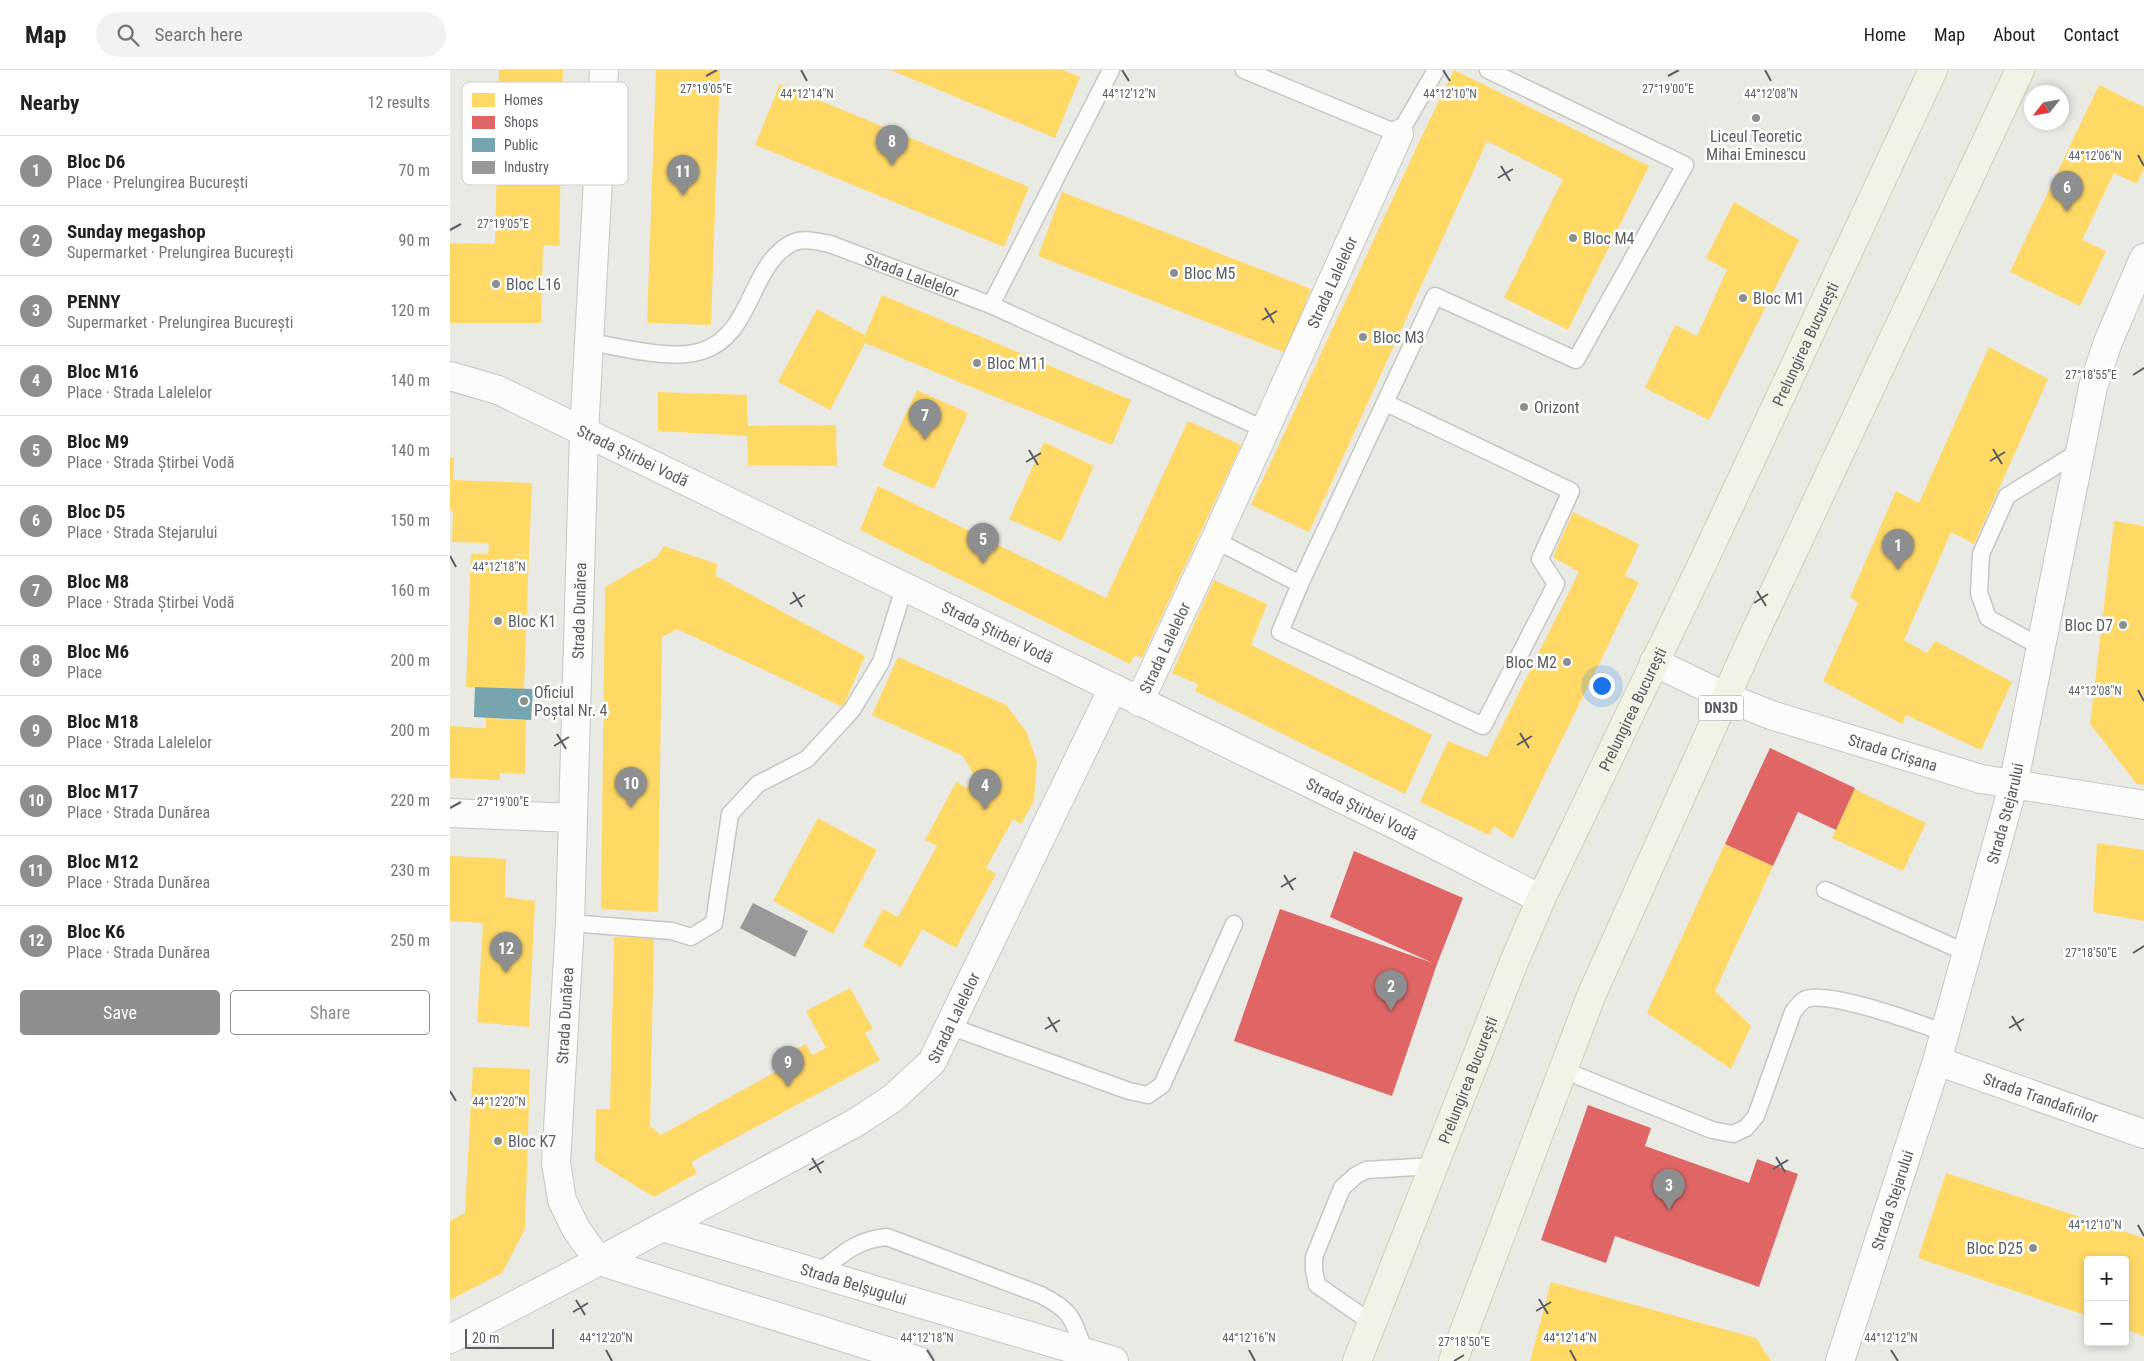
<!DOCTYPE html>
<meta charset="utf-8">
<style>
body{margin:0;font-family:"Roboto Condensed",sans-serif;background:#f2f2f2;color:#202124}
.controls{position:absolute;right:15px;bottom:15px;display:grid;overflow:hidden;border-radius:5px;box-shadow:0 2px 8px #0003}
.controls button{width:45px;height:45px;display:grid;place-items:center;padding:0;border:0;border-bottom:1px solid #e0e0e0;background:#fff;color:#202124;font:25px sans-serif}
.compass{position:absolute;left:1574px;top:15px;width:45px;height:45px;border-radius:50%;background:#fff;box-shadow:0 2px 8px #0003;rotate:239deg}
.scale{position:absolute;left:15px;bottom:12px;width:89px;box-sizing:border-box;padding-left:5px;border:2px solid #5a5d63;border-top:0;font-size:14px;line-height:18px;white-space:nowrap;color:#5a5d63;-webkit-text-stroke:4px #fff;paint-order:stroke}
.you{position:absolute;left:1151px;top:615px;width:18px;height:18px;margin:-12px;border:4px solid #fff;border-radius:50%;background:#1a73e8;box-shadow:0 0 0 8px #1a73e833}
.badge{display:grid;place-items:center;width:32px;height:32px;border-radius:50%;background:#8c8e90;color:#fff;font-size:16px;font-weight:700}
.pin{position:absolute;translate:-50% -41px;filter:drop-shadow(0 1px 2px #0008)}
.pin::after{content:'';position:absolute;top:26px;width:18px;height:15px;background:inherit;clip-path:polygon(0 0,100% 0,50% 100%)}
.list{margin:0;padding:0;list-style:none}
h2{display:flex;justify-content:space-between;align-items:center;height:65px;margin:0;padding:0 20px;font-size:21px}
h2 small{font-size:16px;font-weight:400;color:#757577}
.list li{display:grid;grid-template-columns:32px 1fr auto;gap:15px;align-items:center;box-sizing:border-box;height:70px;padding:0 20px;border-top:1px solid #e0e0e0}
.list b{display:block;font-size:19px;white-space:nowrap}
.list p{margin:0;font-size:16px;white-space:nowrap;color:#757577}
.list em{font-size:16px;font-style:normal;color:#757577}
.actions{display:flex;gap:10px;padding:15px 20px}
.actions a{flex:1;padding:11px 0;border:1px solid #8c8e90;border-radius:5px;text-align:center;font-size:18px;color:#8c8e90}
.actions .main{background:#8c8e90;color:#fff}
.icon{flex:none;width:28px;height:28px;fill:none;stroke:currentColor;stroke-width:2;stroke-linecap:round;stroke-linejoin:round}
.map{position:relative;flex:none;width:1694px;height:1291px;overflow:hidden}
header{display:flex;align-items:center;gap:30px;box-sizing:border-box;height:70px;padding:0 25px;background:#fff;border-bottom:1px solid #e0e0e0}
header strong{font-size:24px}
nav{display:flex;gap:28px;margin-inline-start:auto;font-size:18px}
.search{width:350px;height:45px;background:#f2f2f2;display:flex;align-items:center;gap:12px;box-sizing:border-box;padding:0 18px;border-radius:28px;color:#757577;font-size:19px}
main{display:flex}
aside{flex:1;background:#fff}
.map>svg:first-child{display:block}
.homes{fill:#ffd966}
.shops{fill:#e06666}
.public{fill:#76a5af}
.industry{fill:#999}
.lines{fill:none;stroke-linecap:round;stroke-linejoin:round}
.lane-casing{stroke:#c6c7c5;stroke-width:19}
.street-casing{stroke:#c6c7c5;stroke-width:30}
.primary-casing{stroke:#d2ceb2;stroke-width:30}
.lane{stroke:#fcfcfb;stroke-width:16}
.street{stroke:#fcfcfb;stroke-width:28}
.primary{stroke:#f2f2e7;stroke-width:28}
.ticks{fill:none;stroke:#5a5d63;stroke-width:2}
.poi-dot{fill:#8c8e90;stroke:#fff;stroke-width:2}
.labels{text-anchor:middle;dominant-baseline:central;stroke-width:5;stroke-linejoin:round;paint-order:stroke}
.shield{fill:#fff;stroke:#8c8e92;stroke-width:1}
.shield-label{font-size:15px;font-weight:bold;fill:#5a5d63}
.poi-label{font-size:16px;fill:#5a5d63;stroke:#fff;text-anchor:start}
.street-label{font-size:16px;fill:#5a5d63;stroke:#fff}
.key{fill:#fff;stroke:#ceced0;stroke-width:1}
.key-label{font-size:14px;fill:#5a5d63}
.ticks-label{font-size:12px;text-anchor:middle;fill:#5a5d63;stroke:#fff;stroke-width:5;stroke-linejoin:round;paint-order:stroke}
</style>
<header>
<strong>Map</strong>
<div class="search"><svg class="icon" aria-label="search" viewBox="0 0 24 24"><circle cx="10" cy="10" r="6"/><path d="M15 15l6 6"/></svg>Search here</div>
<nav><a>Home</a><a>Map</a><a>About</a><a>Contact</a></nav>
</header>
<main>
<aside>
<h2>Nearby<small>12 results</small></h2>
<ul class="list">
<li><span class="badge">1</span><div><b>Bloc D6</b><p>Place · Prelungirea București</p></div><em>70 m</em></li>
<li><span class="badge">2</span><div><b>Sunday megashop</b><p>Supermarket · Prelungirea București</p></div><em>90 m</em></li>
<li><span class="badge">3</span><div><b>PENNY</b><p>Supermarket · Prelungirea București</p></div><em>120 m</em></li>
<li><span class="badge">4</span><div><b>Bloc M16</b><p>Place · Strada Lalelelor</p></div><em>140 m</em></li>
<li><span class="badge">5</span><div><b>Bloc M9</b><p>Place · Strada Știrbei Vodă</p></div><em>140 m</em></li>
<li><span class="badge">6</span><div><b>Bloc D5</b><p>Place · Strada Stejarului</p></div><em>150 m</em></li>
<li><span class="badge">7</span><div><b>Bloc M8</b><p>Place · Strada Știrbei Vodă</p></div><em>160 m</em></li>
<li><span class="badge">8</span><div><b>Bloc M6</b><p>Place</p></div><em>200 m</em></li>
<li><span class="badge">9</span><div><b>Bloc M18</b><p>Place · Strada Lalelelor</p></div><em>200 m</em></li>
<li><span class="badge">10</span><div><b>Bloc M17</b><p>Place · Strada Dunărea</p></div><em>220 m</em></li>
<li><span class="badge">11</span><div><b>Bloc M12</b><p>Place · Strada Dunărea</p></div><em>230 m</em></li>
<li><span class="badge">12</span><div><b>Bloc K6</b><p>Place · Strada Dunărea</p></div><em>250 m</em></li>
</ul>
<div class="actions"><a class="main">Save</a><a>Share</a></div>
</aside>
<div class="map">
<svg width="1694" height="1291" viewBox="0 0 1694 1291">
<rect width="100%" height="100%" fill="#eaeae5"/>
<path class="homes" d="M 49,0 L 113,0 L 109,176 L 93,175 L 91,253 L 0,253 L 0,173 L 45,174 Z
M 206,0 L 270,0 L 261,255 L 197,253 Z
M 441,0 L 613,0 L 630,7 L 605,68 Z
M 1004,0 L 1199,96 L 1118,260 L 1054,228 L 1113,109 L 1037,71 L 859,462 L 801,435 L 969,72 Z
M 330,14 L 579,117 L 554,177 L 305,75 Z
M 1649,15 L 1694,37 L 1694,99 L 1687,114 L 1664,103 L 1632,170 L 1656,181 L 1630,236 L 1560,202 Z
M 612,122 L 861,219 L 836,283 L 588,186 Z
M 1284,132 L 1349,170 L 1259,350 L 1195,318 L 1225,255 L 1247,266 L 1277,200 L 1256,188 Z
M 432,225 L 681,330 L 662,375 L 415,273 L 380,340 L 328,312 L 367,239 L 415,265 Z
M 1539,277 L 1598,309 L 1524,474 L 1501,462 L 1454,570 L 1477,583 L 1485,571 L 1562,612 L 1531,680 L 1456,645 L 1452,654 L 1373,611 L 1408,533 L 1400,527 L 1446,421 L 1469,433 Z
M 467,320 L 518,343 L 484,419 L 432,396 Z
M 208,322 L 297,325 L 298,356 L 386,355 L 387,396 L 298,395 L 297,366 L 208,361 Z
M 738,351 L 791,375 L 692,588 L 685,585 L 680,594 L 410,460 L 428,416 L 656,528 Z
M 594,372 L 644,396 L 611,472 L 559,449 Z
M 0,387 L 4,388 L 3,422 L 4,410 L 82,413 L 79,485 L 58,484 L 79,486 L 74,619 L 16,617 L 21,484 L 38,484 L 39,473 L 2,472 L 3,441 L 0,440 Z
M 1123,442 L 1189,474 L 1175,506 L 1189,512 L 1063,769 L 1044,756 L 1039,765 L 970,732 L 998,671 L 1037,687 L 1129,502 L 1103,487 Z
M 1664,451 L 1694,456 L 1694,715 L 1687,714 L 1640,654 Z
M 214,476 L 267,494 L 266,506 L 415,586 L 393,637 L 227,559 L 212,567 L 208,842 L 151,839 L 155,517 L 207,487 Z
M 764,510 L 817,534 L 801,575 L 982,665 L 955,724 L 745,621 L 748,614 L 722,603 Z
M 448,587 L 556,635 L 576,661 L 587,692 L 584,731 L 571,754 L 563,749 L 536,798 L 546,804 L 506,878 L 472,859 L 451,897 L 413,876 L 433,839 L 448,847 L 487,776 L 475,770 L 506,712 L 517,718 L 524,705 L 513,686 L 422,645 Z
M 36,648 L 76,650 L 75,704 L 50,703 L 50,710 L 0,708 L 0,656 L 36,658 Z
M 1404,719 L 1476,753 L 1453,801 L 1382,768 Z
M 368,748 L 427,780 L 383,864 L 323,831 Z
M 1647,773 L 1694,780 L 1694,851 L 1643,842 Z
M 1275,774 L 1323,796 L 1265,921 L 1301,956 L 1281,999 L 1197,943 Z
M 0,786 L 56,789 L 55,827 L 85,831 L 79,957 L 27,952 L 33,853 L 0,851 Z
M 164,867 L 204,868 L 200,1056 L 211,1065 L 336,996 L 331,987 L 356,974 L 362,985 L 376,978 L 356,941 L 400,918 L 423,959 L 415,963 L 430,990 L 241,1092 L 247,1103 L 204,1127 L 145,1091 L 146,1039 L 160,1039 Z
M 23,997 L 80,999 L 75,1159 L 52,1203 L 0,1230 L 0,1151 L 15,1143 Z
M 1496,1103 L 1694,1168 L 1694,1266 L 1675,1259 L 1675,1190 L 1638,1190 L 1638,1246 L 1468,1188 Z
M 1101,1212 L 1306,1268 L 1321,1291 L 1080,1291 Z"/>
<path class="shops" d="M 1320,678 L 1405,718 L 1386,760 L 1348,742 L 1323,796 L 1275,774 Z
M 904,781 L 1013,828 L 987,894 L 942,1026 L 784,971 L 830,839 L 983,893 L 880,847 Z
M 1138,1035 L 1201,1058 L 1195,1076 L 1299,1113 L 1307,1089 L 1348,1104 L 1309,1217 L 1165,1166 L 1156,1193 L 1091,1170 Z"/>
<path class="public" d="M 25,617 L 83,619 L 81,650 L 24,647 Z"/>
<path class="industry" d="M 303,833 L 358,861 L 345,887 L 290,858 Z"/>
<g class="lines">
<defs>
<g id="lane">
<path d="M 794,0 L 949,64 L 986,0"/>
<path d="M 541,235 L 661,0"/>
<path id="s1" d="M 139,272 C 172,277 221,291 252,281 C 303,265 299,195 342,173 C 353,167 368,172 380,174 L 541,235 L 816,360"/>
<path d="M 936,333 L 1121,421 L 1090,489 L 1106,514 L 1033,656 L 830,562 L 850,514 L 985,226 L 1126,290 L 1235,95 L 1038,0"/>
<path d="M 765,470 L 850,514"/>
<path d="M 1591,577 L 1538,548 L 1529,523 L 1531,484 L 1557,426 L 1630,381"/>
<path d="M 1375,820 L 1517,883"/>
<path d="M 120,853 L 222,861 L 241,867 L 264,853 L 280,744 L 308,714 L 357,689 L 402,640 L 431,592 L 454,518"/>
<path d="M 499,956 L 679,1021 L 698,1025 L 712,1015 L 784,854"/>
<path d="M 1113,1000 L 1262,1060 L 1283,1064 L 1296,1058 L 1306,1046 L 1343,942 C 1346,938 1350,933 1354,930 C 1373,918 1471,954 1495,963"/>
<path d="M 368,1203 C 393,1184 405,1170 437,1167 L 591,1225 C 624,1242 622,1249 635,1282"/>
<path d="M 922,1253 L 867,1215 L 864,1200 L 864,1187 L 892,1118 L 905,1106 L 916,1100 L 983,1096"/>
</g>
<g id="street">
<path id="s2" d="M 0,306 L 48,320 L 950,757 L 1091,829"/>
<path id="s3" d="M 1204,592 L 1276,627 L 1321,645 L 1531,709 L 1694,735"/>
<path id="s4" d="M 689,632 L 765,470 L 949,64"/>
<path d="M 0,743 L 123,748"/>
<path id="s5" d="M 1487,991 L 1694,1064"/>
<path id="s6" d="M 212,1157 L 664,1291"/>
<path id="s7" d="M 0,1269 L 149,1191 L 126,1159 L 112,1130 L 106,1093 L 120,853 L 134,363 L 154,0"/>
<path id="s8" d="M 469,1291 L 149,1191 L 405,1053 L 443,1028 L 482,992 L 663,618"/>
<path id="s9" d="M 1390,1291 L 1487,991 L 1563,716 L 1643,317 L 1658,272 L 1694,188"/>
</g>
<g id="primary">
<path id="s10" d="M 907,1291 L 1064,892 L 1091,829 L 1255,488 L 1483,0"/>
<path d="M 1003,1291 L 1141,926 L 1301,571 L 1570,0"/>
</g>
</defs>
<use href="#lane" class="lane-casing"/>
<use href="#street" class="street-casing"/>
<use href="#primary" class="primary-casing"/>
<use href="#lane" class="lane"/>
<use href="#street" class="street"/>
<use href="#primary" class="primary"/>
</g>
<path class="ticks" d="M 351,0 L 357,11M 672,0 L 679,11M 993,0 L 1000,11M 1315,0 L 1321,11M 256,6 L 267,0M 1218,6 L 1229,0M 1688,85 L 1694,96M 1051,96 L 1060,111M 1048,108 L 1063,99M 0,160 L 11,154M 815,238 L 824,253M 812,250 L 827,241M 1683,305 L 1694,298M 1543,379 L 1552,394M 579,380 L 588,395M 1540,391 L 1555,382M 576,392 L 591,383M 0,486 L 6,497M 1307,521 L 1316,536M 343,522 L 352,537M 1304,533 L 1318,524M 340,534 L 355,525M 1688,620 L 1694,631M 1070,663 L 1079,678M 107,664 L 116,679M 1067,675 L 1082,666M 104,676 L 119,667M 0,738 L 11,732M 834,805 L 843,820M 831,817 L 846,808M 1683,883 L 1694,876M 1562,946 L 1571,961M 598,947 L 607,962M 1559,958 L 1574,949M 595,959 L 610,950M 0,1021 L 6,1031M 1326,1087 L 1335,1102M 362,1088 L 371,1103M 1323,1099 L 1338,1090M 359,1100 L 374,1091M 1688,1155 L 1694,1166M 1089,1229 L 1098,1244M 126,1230 L 135,1245M 1086,1241 L 1101,1232M 123,1242 L 138,1233M 156,1280 L 162,1291M 477,1280 L 484,1291M 799,1280 L 805,1291M 1120,1280 L 1126,1291M 1441,1280 L 1448,1291M 1004,1291 L 1014,1285"/>
<g class="poi-dot">
<circle cx="1306" cy="48" r="5"/>
<circle cx="1123" cy="168" r="5"/>
<circle cx="724" cy="203" r="5"/>
<circle cx="46" cy="214" r="5"/>
<circle cx="1293" cy="228" r="5"/>
<circle cx="913" cy="267" r="5"/>
<circle cx="527" cy="293" r="5"/>
<circle cx="1074" cy="337" r="5"/>
<circle cx="48" cy="551" r="5"/>
<circle cx="1673" cy="555" r="5"/>
<circle cx="1117" cy="592" r="5"/>
<circle cx="74" cy="631" r="5"/>
<circle cx="48" cy="1071" r="5"/>
<circle cx="1583" cy="1178" r="5"/>
</g>
<g class="labels">
<rect class="shield" x="1248.5" y="625.5" width="45" height="25" rx="4"/>
<g class="shield-label">
<text x="1271" y="638">DN3D</text>
</g>
<g class="poi-label">
<text x="1306" y="66" text-anchor="middle">Liceul Teoretic<tspan x="1306" dy="18">Mihai Eminescu</tspan></text>
<text x="1133" y="168">Bloc M4</text>
<text x="734" y="203">Bloc M5</text>
<text x="56" y="214">Bloc L16</text>
<text x="1303" y="228">Bloc M1</text>
<text x="923" y="267">Bloc M3</text>
<text x="537" y="293">Bloc M11</text>
<text x="1084" y="337">Orizont</text>
<text x="58" y="551">Bloc K1</text>
<text x="1663" y="555" text-anchor="end">Bloc D7</text>
<text x="1107" y="592" text-anchor="end">Bloc M2</text>
<text x="84" y="622">Oficiul<tspan x="84" dy="18">Poștal Nr. 4</tspan></text>
<text x="58" y="1071">Bloc K7</text>
<text x="1573" y="1178" text-anchor="end">Bloc D25</text>
</g>
<g class="street-label">
<text stroke="none"><textPath href="#s1" startOffset="385">Strada Lalelelor</textPath></text>
<text stroke="none"><textPath href="#s4" startOffset="462">Strada Lalelelor</textPath></text>
<text stroke="none"><textPath href="#s10" startOffset="1112">Prelungirea București</textPath></text>
<text stroke="none"><textPath href="#s2" startOffset="200">Strada Știrbei Vodă</textPath></text>
<text stroke="none"><textPath href="#s7" startOffset="830">Strada Dunărea</textPath></text>
<text stroke="none"><textPath href="#s2" startOffset="605">Strada Știrbei Vodă</textPath></text>
<text stroke="none"><textPath href="#s4" startOffset="60">Strada Lalelelor</textPath></text>
<text stroke="none"><textPath href="#s10" startOffset="708">Prelungirea București</textPath></text>
<text stroke="none"><textPath href="#s3" startOffset="256">Strada Crișana</textPath></text>
<text stroke="none"><textPath href="#s2" startOffset="1010">Strada Știrbei Vodă</textPath></text>
<text stroke="none"><textPath href="#s9" startOffset="572">Strada Stejarului</textPath></text>
<text stroke="none"><textPath href="#s7" startOffset="425">Strada Dunărea</textPath></text>
<text stroke="none"><textPath href="#s8" startOffset="774">Strada Lalelelor</textPath></text>
<text stroke="none"><textPath href="#s10" startOffset="302">Prelungirea București</textPath></text>
<text stroke="none"><textPath href="#s5" startOffset="110">Strada Trandafirilor</textPath></text>
<text stroke="none"><textPath href="#s9" startOffset="169">Strada Stejarului</textPath></text>
<text stroke="none"><textPath href="#s6" startOffset="200">Strada Belșugului</textPath></text>
</g>
</g>
<rect x="12" y="12" width="166" height="103" rx="8" class="key"/>
<rect x="22" y="23" width="23" height="14" fill="#ffd966"/>
<rect x="22" y="46" width="23" height="13" fill="#e06666"/>
<rect x="22" y="68" width="23" height="14" fill="#76a5af"/>
<rect x="22" y="91" width="23" height="13" fill="#999"/>
<g class="key-label">
<text x="54" y="35">Homes</text>
<text x="54" y="57">Shops</text>
<text x="54" y="80">Public</text>
<text x="54" y="102">Industry</text>
</g>
<g class="ticks-label">
<text x="256" y="23">27°19'05"E</text>
<text x="1218" y="23">27°19'00"E</text>
<text x="1000" y="28">44°12'10"N</text>
<text x="357" y="28">44°12'14"N</text>
<text x="679" y="28">44°12'12"N</text>
<text x="1321" y="28">44°12'08"N</text>
<text x="1645" y="90">44°12'06"N</text>
<text x="53" y="158">27°19'05"E</text>
<text x="1641" y="309">27°18'55"E</text>
<text x="49" y="501">44°12'18"N</text>
<text x="1645" y="625">44°12'08"N</text>
<text x="53" y="736">27°19'00"E</text>
<text x="1641" y="887">27°18'50"E</text>
<text x="49" y="1036">44°12'20"N</text>
<text x="1645" y="1159">44°12'10"N</text>
<text x="156" y="1272">44°12'20"N</text>
<text x="477" y="1272">44°12'18"N</text>
<text x="799" y="1272">44°12'16"N</text>
<text x="1120" y="1272">44°12'14"N</text>
<text x="1441" y="1272">44°12'12"N</text>
<text x="1014" y="1276">27°18'50"E</text>
</g>
</svg>
<div class="controls">
<button>+</button>
<button>−</button>
</div>
<svg class="compass" viewBox="-18 -18 36 36"><path d="M0-13l5 13h-10z" fill="#e53935"/><path d="M0 13l5-13h-10z" fill="#757577"/></svg>
<div class="scale">20 m</div>
<div class="you"></div>
<div class="pin badge" style="left:1448px;top:500px">1</div>
<div class="pin badge" style="left:941px;top:941px">2</div>
<div class="pin badge" style="left:1219px;top:1140px">3</div>
<div class="pin badge" style="left:535px;top:740px">4</div>
<div class="pin badge" style="left:533px;top:494px">5</div>
<div class="pin badge" style="left:1617px;top:142px">6</div>
<div class="pin badge" style="left:475px;top:370px">7</div>
<div class="pin badge" style="left:442px;top:96px">8</div>
<div class="pin badge" style="left:338px;top:1017px">9</div>
<div class="pin badge" style="left:181px;top:738px">10</div>
<div class="pin badge" style="left:233px;top:126px">11</div>
<div class="pin badge" style="left:56px;top:903px">12</div>
</div>
</main>
